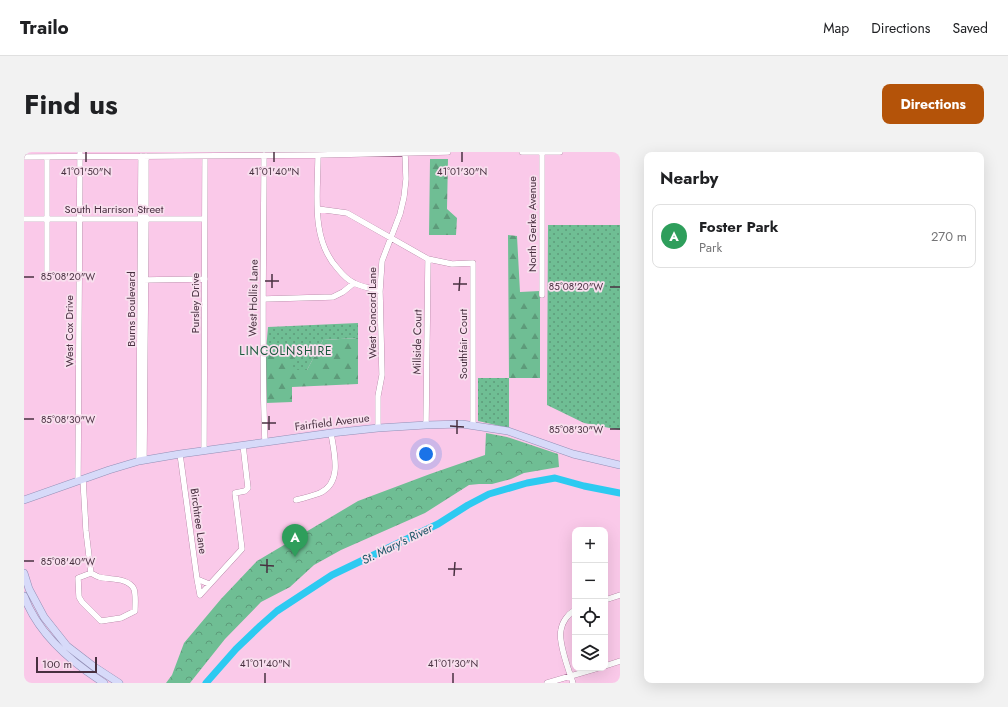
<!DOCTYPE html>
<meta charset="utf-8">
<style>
body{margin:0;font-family:Jost,sans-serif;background:#f2f2f2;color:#202124}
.controls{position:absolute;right:12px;bottom:12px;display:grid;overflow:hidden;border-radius:8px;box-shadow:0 4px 16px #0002}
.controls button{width:36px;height:36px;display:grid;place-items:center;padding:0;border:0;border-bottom:1px solid #e0e0e0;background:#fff;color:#202124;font:20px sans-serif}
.scale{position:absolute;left:12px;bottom:10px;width:61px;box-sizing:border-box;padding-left:4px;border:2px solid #483040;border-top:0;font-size:11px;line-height:14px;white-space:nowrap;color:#483040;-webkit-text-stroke:3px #f8dfee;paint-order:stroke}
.you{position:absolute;left:402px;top:302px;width:14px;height:14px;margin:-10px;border:3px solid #fff;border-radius:50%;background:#1a73e8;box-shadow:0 0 0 6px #1a73e833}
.badge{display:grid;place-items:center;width:26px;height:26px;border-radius:50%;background:#b45309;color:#fff;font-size:13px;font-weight:700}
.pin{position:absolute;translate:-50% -33px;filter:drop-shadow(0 1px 2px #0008)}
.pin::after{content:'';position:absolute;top:21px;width:14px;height:12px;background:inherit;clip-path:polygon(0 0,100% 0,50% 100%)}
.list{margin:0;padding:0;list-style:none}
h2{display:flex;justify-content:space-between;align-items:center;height:52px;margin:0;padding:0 16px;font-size:17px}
h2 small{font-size:13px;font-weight:400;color:#757577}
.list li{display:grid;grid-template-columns:26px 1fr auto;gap:12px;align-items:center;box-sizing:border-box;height:64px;margin:0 8px 8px;padding:0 8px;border:1px solid #e0e0e0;border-radius:8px}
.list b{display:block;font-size:15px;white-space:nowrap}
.list p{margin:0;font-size:13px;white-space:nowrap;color:#757577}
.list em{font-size:13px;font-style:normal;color:#757577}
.icon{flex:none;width:22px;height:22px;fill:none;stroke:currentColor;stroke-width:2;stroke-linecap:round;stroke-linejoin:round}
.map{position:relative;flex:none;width:596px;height:531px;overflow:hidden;border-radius:8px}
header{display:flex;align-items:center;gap:24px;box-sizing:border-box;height:56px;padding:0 20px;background:#fff;border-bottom:1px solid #e0e0e0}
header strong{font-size:19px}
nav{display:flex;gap:22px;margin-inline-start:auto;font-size:14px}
.intro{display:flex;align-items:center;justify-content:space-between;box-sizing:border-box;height:96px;padding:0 24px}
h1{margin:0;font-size:28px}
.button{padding:10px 18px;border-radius:8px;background:#b45309;color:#fff;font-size:14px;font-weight:700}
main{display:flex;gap:24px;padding:0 24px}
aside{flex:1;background:#fff;border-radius:8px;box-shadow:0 4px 16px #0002}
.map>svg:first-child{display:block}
.grass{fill:url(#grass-dots)}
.forest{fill:url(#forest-firs)}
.park{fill:url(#park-crowns)}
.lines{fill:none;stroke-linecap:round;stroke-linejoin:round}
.river{stroke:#2dcaf1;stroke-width:7}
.minor-casing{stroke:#a26b90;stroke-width:6}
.major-casing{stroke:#938fb6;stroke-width:8}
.minor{stroke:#fff;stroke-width:5.5}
.major{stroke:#d7daf9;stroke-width:7}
.ticks{fill:none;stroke:#483040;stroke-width:1.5}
.labels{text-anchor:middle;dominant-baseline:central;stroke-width:3.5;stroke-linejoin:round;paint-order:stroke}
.street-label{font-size:11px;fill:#483040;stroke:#f8dfee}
.neighbourhood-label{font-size:12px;letter-spacing:1px;fill:#1a593c;stroke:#f8dfee}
.water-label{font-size:12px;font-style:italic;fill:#195465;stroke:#f8dfee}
.ticks-label{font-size:10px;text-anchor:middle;fill:#483040;stroke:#f8dfee;stroke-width:3.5;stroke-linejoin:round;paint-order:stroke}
</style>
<header>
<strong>Trailo</strong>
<nav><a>Map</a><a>Directions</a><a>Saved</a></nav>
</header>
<div class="intro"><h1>Find us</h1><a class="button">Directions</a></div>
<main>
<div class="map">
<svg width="596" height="531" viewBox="0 0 596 531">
<defs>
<pattern id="grass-dots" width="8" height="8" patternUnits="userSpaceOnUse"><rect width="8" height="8" fill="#6fbe94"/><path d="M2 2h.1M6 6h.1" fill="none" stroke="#5d9b7a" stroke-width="1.8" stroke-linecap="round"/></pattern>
<pattern id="forest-firs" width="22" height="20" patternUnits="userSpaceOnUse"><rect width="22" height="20" fill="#6fbe94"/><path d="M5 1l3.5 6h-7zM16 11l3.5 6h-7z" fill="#5d9b7a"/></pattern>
<pattern id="park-crowns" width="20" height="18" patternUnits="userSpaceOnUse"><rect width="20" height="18" fill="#6fbe94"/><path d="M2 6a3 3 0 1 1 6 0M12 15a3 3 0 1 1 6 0" fill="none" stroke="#5d9b7a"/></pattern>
</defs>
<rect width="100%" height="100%" fill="#fac9e9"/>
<path class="grass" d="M 524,73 L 596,73 L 596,278 L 560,271 L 523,253 Z
M 334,171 L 334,186 L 299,188 L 283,218 L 269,218 L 268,197 L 242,198 L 244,175 Z
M 454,226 L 485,226 L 485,276 L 454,269 Z"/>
<path class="forest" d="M 406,7 L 424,7 L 423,57 L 433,66 L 432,83 L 405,83 Z
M 484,83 L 493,84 L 496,140 L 516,139 L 516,226 L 485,226 Z
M 334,186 L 334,232 L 268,235 L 268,250 L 242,251 L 242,198 L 269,197 L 269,218 L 283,218 L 299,188 Z"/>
<path class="park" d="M 462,281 L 483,285 L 534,302 L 535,315 L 500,321 L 487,327 L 468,332 L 455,332 L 445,333 L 401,361 L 317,398 L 290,413 L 266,435 L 237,450 L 201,487 L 166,531 L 142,531 L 148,523 L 160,491 L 197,447 L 233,409 L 334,349 L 406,322 L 461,303 Z"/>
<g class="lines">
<path class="river" d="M 182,531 L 212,497 L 236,474 L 253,459 L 282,440 L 308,423 L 414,372 L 444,353 L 465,342 L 503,331 L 531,326 L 560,334 L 596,341"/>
<defs>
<path id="minor" d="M 498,0 L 536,0
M 518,0 L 518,143
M 240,3 C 240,98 237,194 241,290
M 294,3 C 294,41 286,87 314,117 C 318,122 324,128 330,131 C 337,135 348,136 356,139
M 0,5 L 294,3 L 424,0
M 294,57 L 323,61 L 404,107 L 428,112 L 449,111 L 449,273
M 0,67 L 180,67
M 23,126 L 23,5
M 119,128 L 181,127
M 240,147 L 309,145 L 319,140 L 330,131
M 402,273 L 404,107
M 354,276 L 354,244 L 358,223 L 356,139 L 358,109 L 376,62 L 380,45 L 382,27 L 381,0
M 180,299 L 181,4
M 156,302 L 173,427 L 185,432
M 120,308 L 122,67 L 122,4
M 115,309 L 117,4
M 59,327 L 62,379 L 67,421 C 69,422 72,424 75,425 C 85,428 104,425 110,437 C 112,443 111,452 111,459 L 97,466 L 77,469 L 58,450 L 55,445 L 54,426 L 67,421
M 54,329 L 56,0
M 272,348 C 280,346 288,344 296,341 C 319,330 310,301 307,281
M 173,427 L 176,443
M 176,443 L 218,397 L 211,341 L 221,339 L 224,336 L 219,293
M 581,448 L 596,443
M 581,514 L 596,509
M 523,531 L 574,516
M 549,531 C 545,519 534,490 537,478 C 538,470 544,462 551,458"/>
<path id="major" d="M 0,348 L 85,318 L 115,309 L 156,302 L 307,281 L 354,276 L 402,273 L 438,272 L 484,279 L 549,302 L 596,313
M 0,421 L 5,437 L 20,465 L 43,494 L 69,514 L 95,531
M 0,444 C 14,482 47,510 80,531"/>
</defs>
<use href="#minor" class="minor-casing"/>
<use href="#major" class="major-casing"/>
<use href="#minor" class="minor"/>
<use href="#major" class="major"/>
</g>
<path class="ticks" d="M 62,10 L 62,0M 250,10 L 250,0M 438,10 L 438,0M 0,125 L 10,125M 241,129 L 255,129M 429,132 L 443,132M 586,135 L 596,135M 248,136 L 248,122M 435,139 L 436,125M 0,267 L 10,267M 238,271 L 252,271M 426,274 L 440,275M 586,277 L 596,277M 245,278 L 245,264M 433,282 L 433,268M 0,409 L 10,409M 236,413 L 250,414M 424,417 L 438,417M 243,421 L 243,407M 430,424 L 431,410M 241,531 L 241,521M 429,531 L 429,521"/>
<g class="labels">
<g class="street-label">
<text x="90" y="57">South Harrison Street</text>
<text transform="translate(508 72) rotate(-90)">North Gerke Avenue</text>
<text transform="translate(229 146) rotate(-89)">West Hollis Lane</text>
<text transform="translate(171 151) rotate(-90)">Pursley Drive</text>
<text transform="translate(107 157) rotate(-90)">Burns Boulevard</text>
<text transform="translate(348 161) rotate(-90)">West Concord Lane</text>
<text transform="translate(45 179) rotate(-90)">West Cox Drive</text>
<text transform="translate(393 190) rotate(-89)">Millside Court</text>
<text transform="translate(439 192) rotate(-90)">Southfair Court</text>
<text transform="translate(308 270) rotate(-7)">Fairfield Avenue</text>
<text transform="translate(175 369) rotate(82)">Birchtree Lane</text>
</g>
<g class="neighbourhood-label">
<text x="262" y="199">LINCOLNSHIRE</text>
</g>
<g class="water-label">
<text transform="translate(373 392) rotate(-26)">St. Mary's River</text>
</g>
</g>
<g class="ticks-label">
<text x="62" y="23">41°01'50"N</text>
<text x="250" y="23">41°01'40"N</text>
<text x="438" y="23">41°01'30"N</text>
<text x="44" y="128">85°08'20"W</text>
<text x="552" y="138">85°08'20"W</text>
<text x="44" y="271">85°08'30"W</text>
<text x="552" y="281">85°08'30"W</text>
<text x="44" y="413">85°08'40"W</text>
<text x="241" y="515">41°01'40"N</text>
<text x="429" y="515">41°01'30"N</text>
</g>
</svg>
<div class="controls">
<button>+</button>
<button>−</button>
<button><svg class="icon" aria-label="locate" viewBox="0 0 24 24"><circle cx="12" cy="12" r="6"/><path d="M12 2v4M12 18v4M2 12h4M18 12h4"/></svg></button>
<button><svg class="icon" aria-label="layers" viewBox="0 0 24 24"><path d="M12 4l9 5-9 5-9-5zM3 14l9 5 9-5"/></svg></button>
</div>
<div class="scale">100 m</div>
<div class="you"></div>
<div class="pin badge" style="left:271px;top:405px;background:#2e9e5b">A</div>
</div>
<aside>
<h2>Nearby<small></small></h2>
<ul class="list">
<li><span class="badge" style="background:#2e9e5b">A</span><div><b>Foster Park</b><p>Park</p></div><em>270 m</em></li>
</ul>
</aside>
</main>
